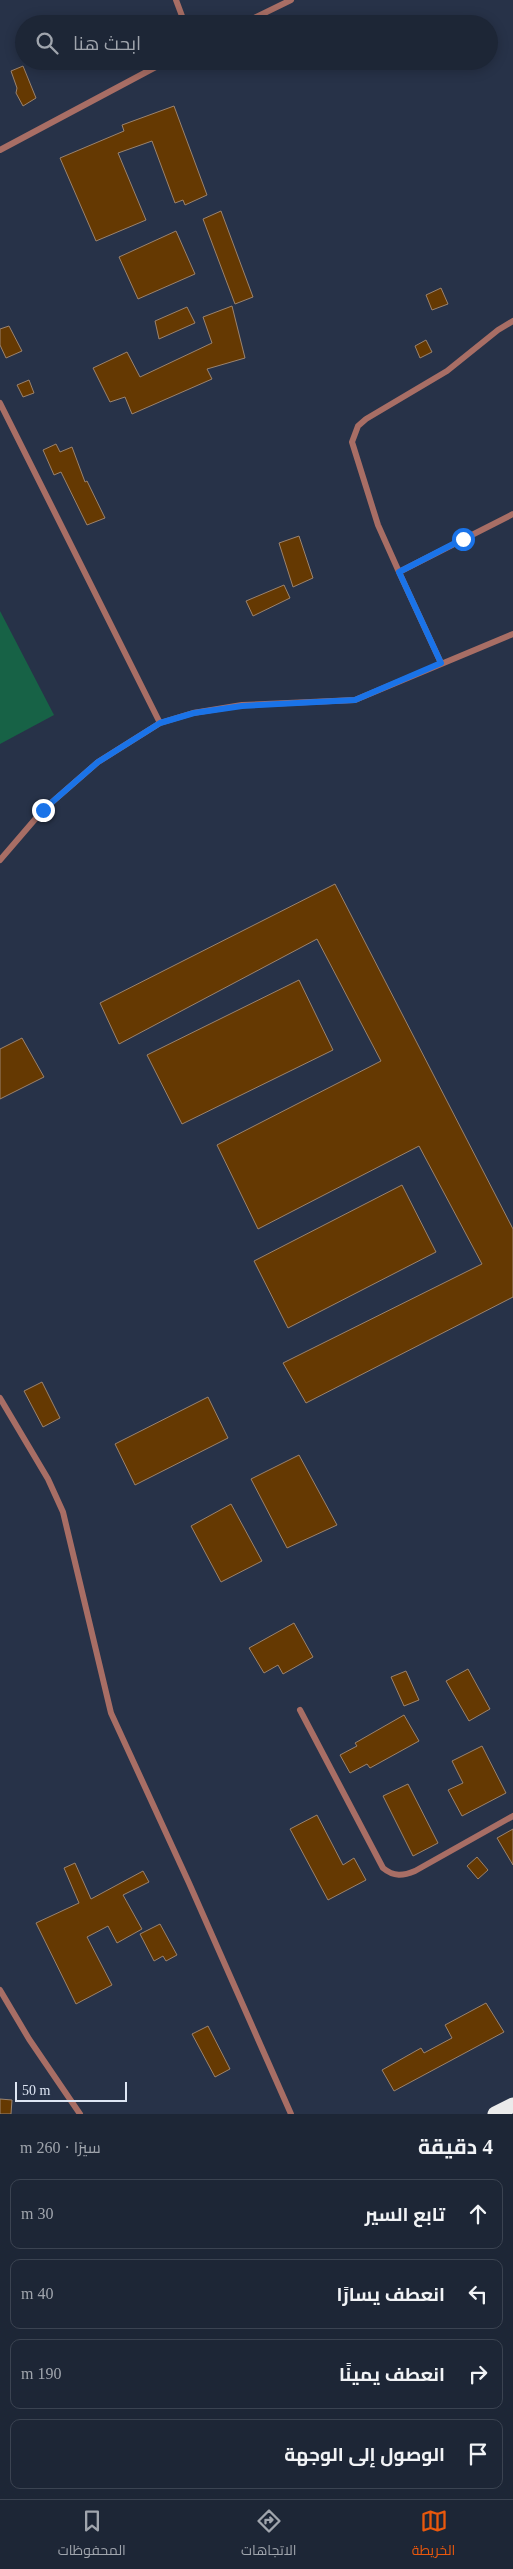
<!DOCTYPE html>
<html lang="ar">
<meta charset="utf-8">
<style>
body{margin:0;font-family:"Times New Roman",Cairo,serif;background:#252e3e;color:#f1f3f6;direction:rtl}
.scale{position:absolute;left:15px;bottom:12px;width:112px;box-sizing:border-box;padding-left:5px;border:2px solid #dee6f4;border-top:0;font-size:14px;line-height:18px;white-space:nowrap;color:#dee6f4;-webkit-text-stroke:4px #273248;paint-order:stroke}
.stop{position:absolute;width:15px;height:15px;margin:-11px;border:4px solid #1a73e8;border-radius:50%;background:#fff}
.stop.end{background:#1a73e8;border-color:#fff;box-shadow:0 1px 5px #0008}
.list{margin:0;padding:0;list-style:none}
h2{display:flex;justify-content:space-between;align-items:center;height:65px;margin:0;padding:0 20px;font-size:21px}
h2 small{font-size:16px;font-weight:400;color:#a0a5ad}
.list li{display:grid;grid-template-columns:32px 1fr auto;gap:15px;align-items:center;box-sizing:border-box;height:70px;margin:0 10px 10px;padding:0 10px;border:1px solid #3b4351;border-radius:10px}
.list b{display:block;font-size:19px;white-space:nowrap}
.list em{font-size:16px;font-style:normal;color:#a0a5ad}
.icon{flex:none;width:28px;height:28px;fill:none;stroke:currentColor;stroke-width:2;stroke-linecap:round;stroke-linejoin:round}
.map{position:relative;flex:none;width:513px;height:2114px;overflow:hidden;direction:ltr}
.search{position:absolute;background:#1d2636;box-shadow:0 2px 12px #0003;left:15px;right:15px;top:15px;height:55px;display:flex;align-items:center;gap:12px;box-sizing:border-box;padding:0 18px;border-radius:28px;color:#a0a5ad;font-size:19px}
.sheet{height:385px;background:#1d2636}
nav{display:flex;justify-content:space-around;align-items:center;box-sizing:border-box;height:70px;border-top:1px solid #3b4351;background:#1d2636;font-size:14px;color:#a0a5ad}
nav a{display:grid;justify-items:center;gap:2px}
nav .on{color:#ea580c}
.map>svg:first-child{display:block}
.green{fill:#176246}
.building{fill:#653902;stroke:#9b836e}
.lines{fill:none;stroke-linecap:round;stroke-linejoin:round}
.lane{stroke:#a86e65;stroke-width:6}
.highway{stroke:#ebebeb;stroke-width:15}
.route{stroke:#1a73e8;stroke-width:6}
</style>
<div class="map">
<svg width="513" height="2114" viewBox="0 0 513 2114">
<rect width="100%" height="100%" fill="#273248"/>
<path class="green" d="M 0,611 L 54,715 L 0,744 Z"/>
<path class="building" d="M 23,66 L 36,98 L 23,106 L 16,93 L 17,88 L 11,71 Z
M 174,106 L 207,195 L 185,205 L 183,200 L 175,203 L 152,141 L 118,153 L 146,220 L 96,241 L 60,158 L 124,131 L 122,125 Z
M 221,211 L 253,297 L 235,304 L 203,219 Z
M 176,231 L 195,274 L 138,299 L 119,257 Z
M 441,288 L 448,304 L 432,310 L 426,295 Z
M 232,306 L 245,358 L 207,369 L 212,379 L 132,414 L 125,397 L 110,402 L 93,368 L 127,352 L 140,377 L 212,343 L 203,317 Z
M 187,307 L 195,323 L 159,339 L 155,321 Z
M 9,326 L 22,351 L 6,358 L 0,345 L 0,329 Z
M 426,340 L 432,352 L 420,358 L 415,346 Z
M 29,380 L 34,393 L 23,397 L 17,385 Z
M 56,444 L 60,452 L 72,447 L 85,482 L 87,481 L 105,518 L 87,525 L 61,472 L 54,475 L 43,450 Z
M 299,536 L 313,578 L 293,587 L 279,543 Z
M 284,585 L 290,598 L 253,616 L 246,601 Z
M 335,884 L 513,1229 L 513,1297 L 306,1403 L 283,1363 L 482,1264 L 419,1146 L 258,1229 L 217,1145 L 381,1061 L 317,939 L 119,1044 L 100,1003 Z
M 299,980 L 333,1050 L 182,1124 L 147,1055 Z
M 22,1038 L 44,1077 L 0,1099 L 0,1049 Z
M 402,1185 L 436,1252 L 288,1328 L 254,1261 Z
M 42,1382 L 60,1418 L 43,1427 L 24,1391 Z
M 208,1397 L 228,1438 L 135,1485 L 115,1444 Z
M 299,1455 L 337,1525 L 287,1548 L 251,1479 Z
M 231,1504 L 262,1561 L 221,1582 L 191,1526 Z
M 294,1623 L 313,1657 L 283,1674 L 278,1665 L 264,1673 L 249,1648 Z
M 468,1669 L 490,1709 L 469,1721 L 446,1681 Z
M 406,1671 L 419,1700 L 404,1706 L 391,1677 Z
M 404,1715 L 419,1741 L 370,1768 L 367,1764 L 350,1773 L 340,1755 L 357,1746 L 355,1743 Z
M 482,1746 L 506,1793 L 462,1816 L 448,1790 L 463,1783 L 452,1761 Z
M 408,1784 L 438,1843 L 413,1856 L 383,1796 Z
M 317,1815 L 343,1865 L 354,1858 L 366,1880 L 328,1900 L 290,1829 Z
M 513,1829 L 513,1865 L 497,1838 Z
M 477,1857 L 488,1870 L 478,1879 L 467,1866 Z
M 75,1863 L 91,1899 L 143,1871 L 149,1882 L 123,1895 L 142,1929 L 117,1943 L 108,1926 L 87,1937 L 112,1985 L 76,2004 L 36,1923 L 79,1903 L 64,1868 Z
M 160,1924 L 177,1955 L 166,1961 L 163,1956 L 154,1961 L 140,1934 Z
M 486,2003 L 504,2032 L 394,2091 L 382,2070 L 421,2048 L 424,2053 L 452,2038 L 445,2025 Z
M 208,2026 L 230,2069 L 215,2077 L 192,2034 Z
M 0,2099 L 12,2100 L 11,2114 L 0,2114 Z"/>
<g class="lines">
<path class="lane" d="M 176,0 L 185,24
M 242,24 L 291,0
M 0,150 L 167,61
M 513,321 L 498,330 L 447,371 L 366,419 L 358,426 L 352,442 L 378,525 L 399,572 L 513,514
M 0,403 L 160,723
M 399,572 L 441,663
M 0,860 L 43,810 L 98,762 L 160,723 L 193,713 L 242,705 L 355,700 L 513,634
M 0,1398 L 48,1479 L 63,1512 L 111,1713 L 189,1883 L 291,2114
M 300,1710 L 383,1868 C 394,1877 403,1876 415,1871 L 513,1816
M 0,1990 L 29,2039 L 80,2114"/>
<path class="highway" d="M 495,2114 L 513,2105"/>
</g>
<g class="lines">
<path class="route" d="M 43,810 L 98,762 L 160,723 L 194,713 L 242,706 L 355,700 L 441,663 L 399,572 L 463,539"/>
</g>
</svg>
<div class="scale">50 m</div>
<div class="stop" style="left:463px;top:539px"></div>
<div class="stop end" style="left:43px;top:810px"></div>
<div class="search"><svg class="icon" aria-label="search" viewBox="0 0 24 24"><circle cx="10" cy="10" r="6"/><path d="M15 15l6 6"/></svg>ابحث هنا</div>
</div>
<section class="sheet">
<h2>4 دقيقة<small>سيرًا · 260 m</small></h2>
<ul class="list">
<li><svg class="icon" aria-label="ahead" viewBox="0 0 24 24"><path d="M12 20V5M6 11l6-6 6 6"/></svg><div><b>تابع السير</b></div><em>30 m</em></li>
<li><svg class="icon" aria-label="left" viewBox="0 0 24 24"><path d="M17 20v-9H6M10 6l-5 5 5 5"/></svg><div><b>انعطف يسارًا</b></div><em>40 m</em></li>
<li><svg class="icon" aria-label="right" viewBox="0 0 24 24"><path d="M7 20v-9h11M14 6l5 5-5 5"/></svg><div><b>انعطف يمينًا</b></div><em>190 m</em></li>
<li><svg class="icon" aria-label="arrive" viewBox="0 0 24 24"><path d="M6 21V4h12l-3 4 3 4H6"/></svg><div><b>الوصول إلى الوجهة</b></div></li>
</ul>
</section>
<nav>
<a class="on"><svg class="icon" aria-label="map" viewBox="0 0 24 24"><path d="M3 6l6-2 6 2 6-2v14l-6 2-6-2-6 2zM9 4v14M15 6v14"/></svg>الخريطة</a>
<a><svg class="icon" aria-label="directions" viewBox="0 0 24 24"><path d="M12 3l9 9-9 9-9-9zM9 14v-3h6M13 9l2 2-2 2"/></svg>الاتجاهات</a>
<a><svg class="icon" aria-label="saved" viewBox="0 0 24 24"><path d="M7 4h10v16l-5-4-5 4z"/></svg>المحفوظات</a>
</nav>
